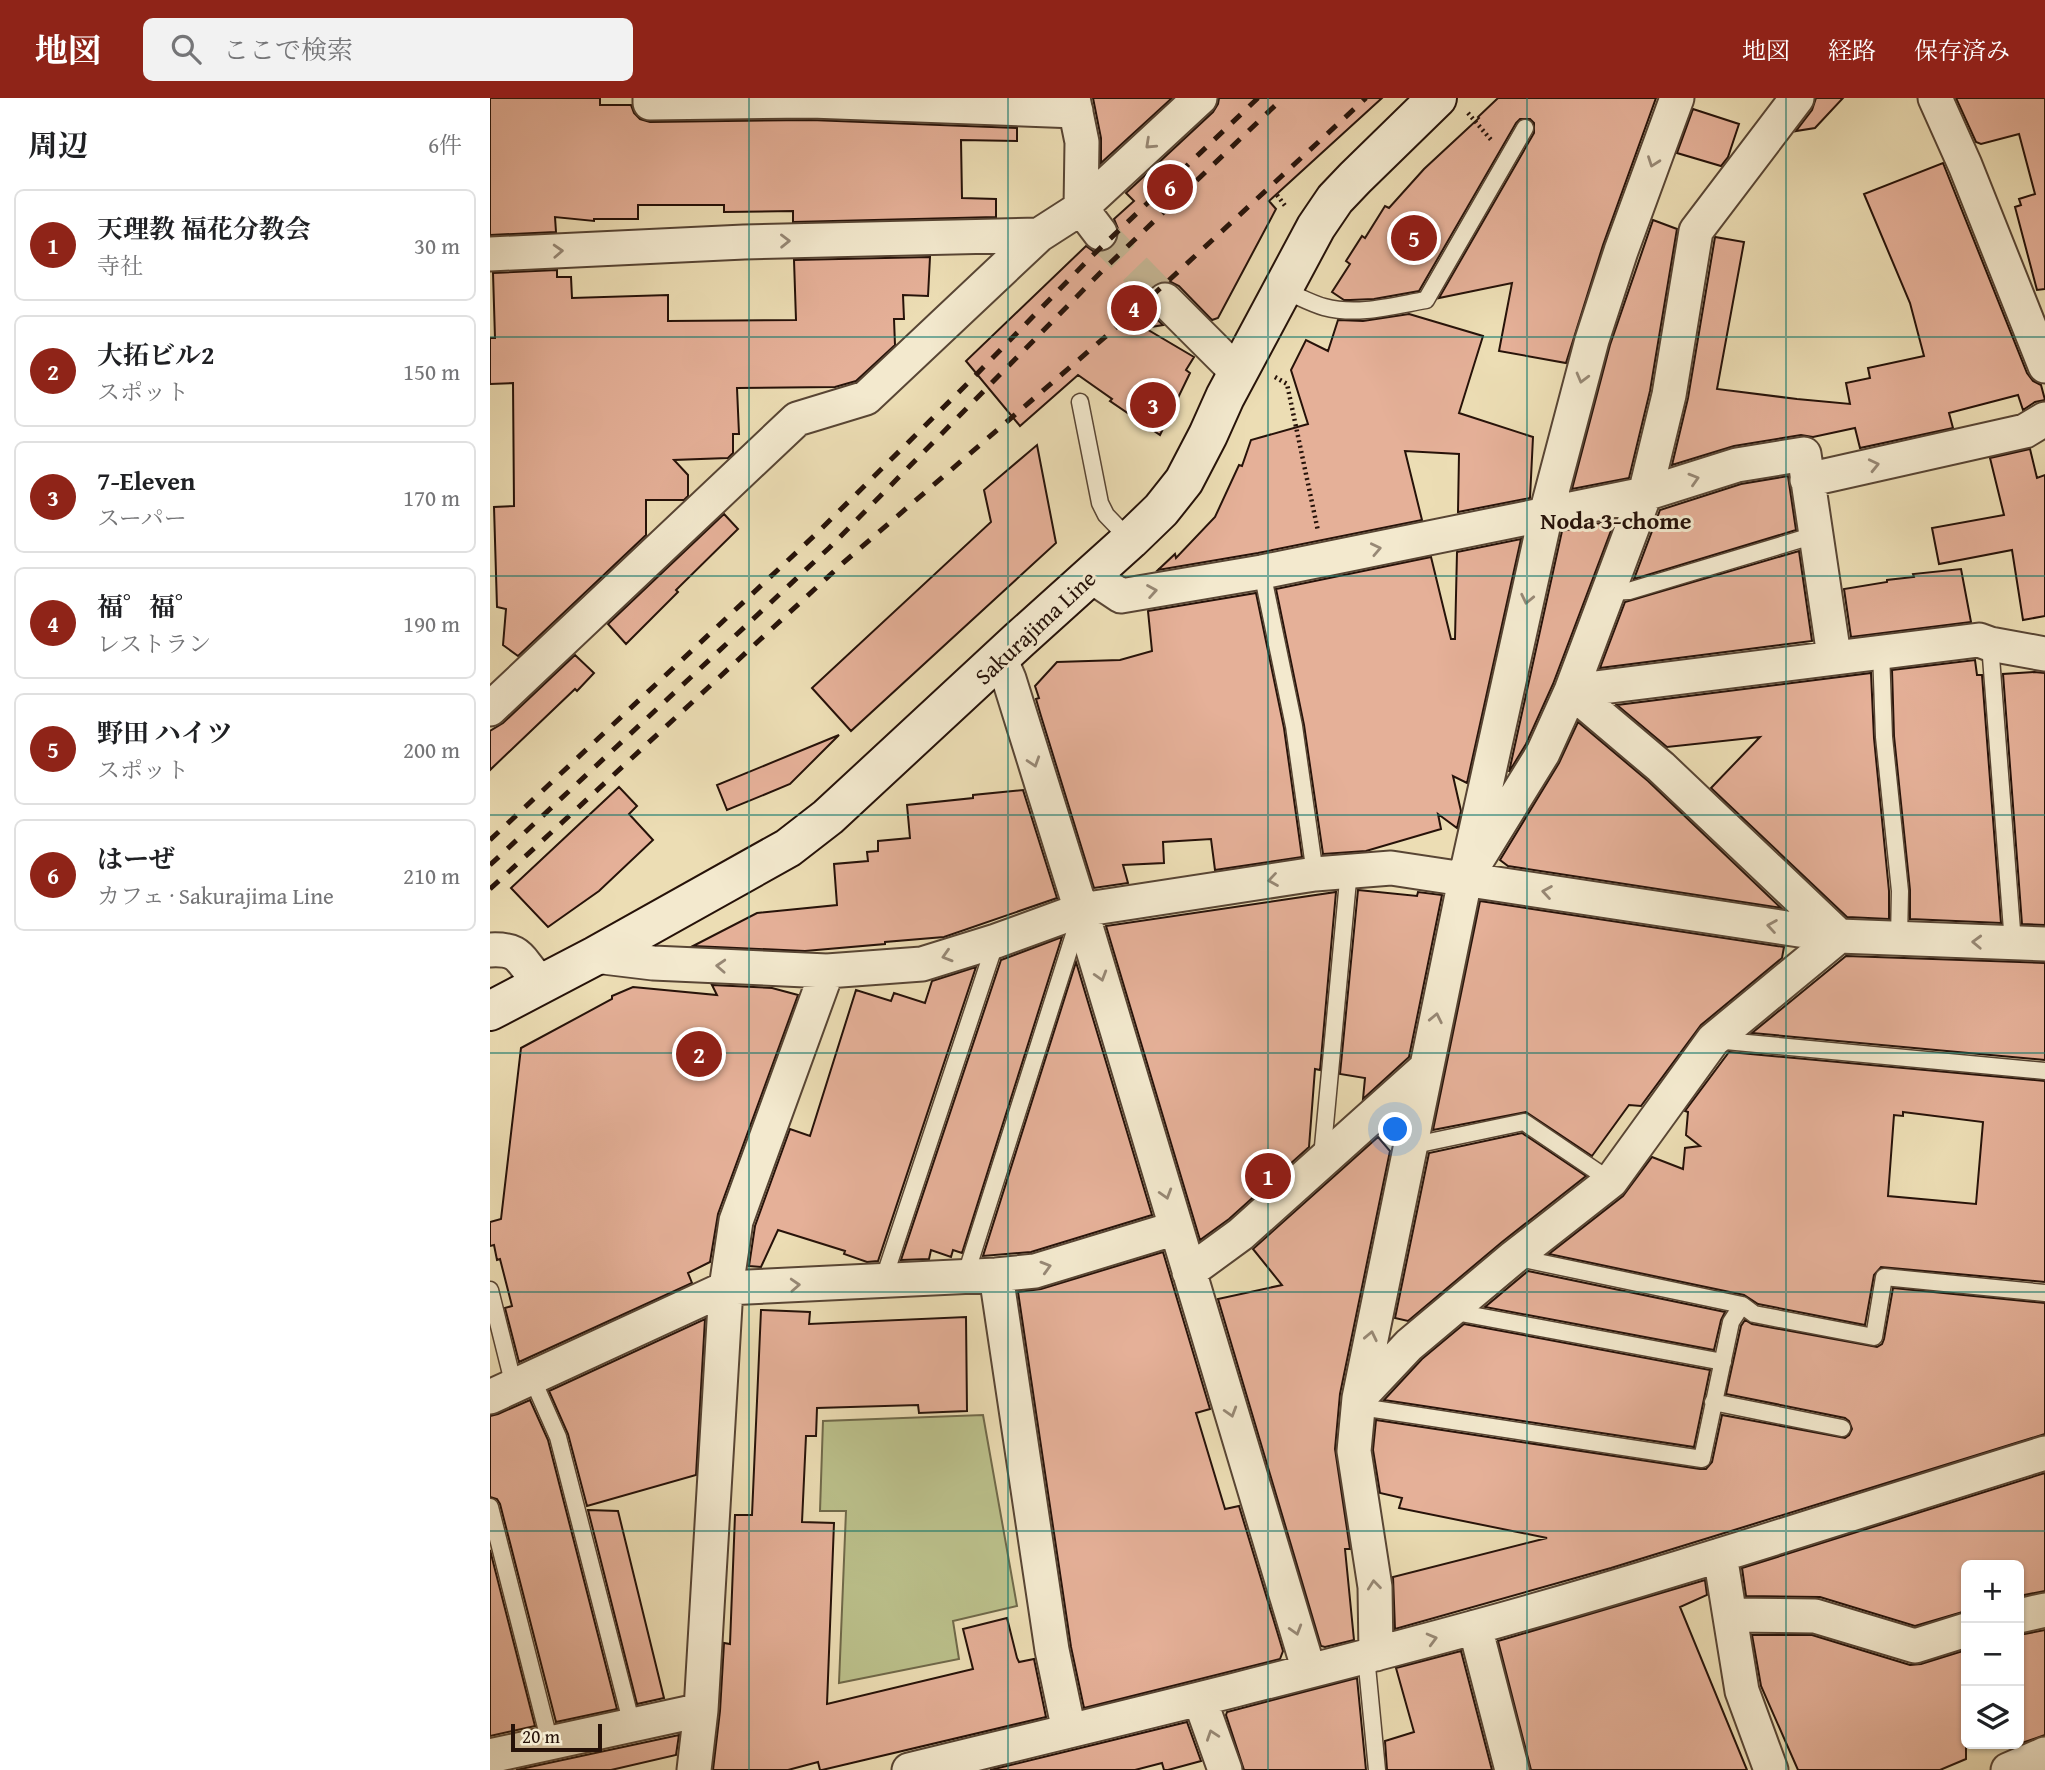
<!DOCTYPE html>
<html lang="ja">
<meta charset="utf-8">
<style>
body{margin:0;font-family:"Gentium Book Plus","Noto Serif JP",serif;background:#f2f2f2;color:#202124}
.controls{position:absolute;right:21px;bottom:21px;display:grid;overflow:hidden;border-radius:10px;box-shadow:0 2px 5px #0004}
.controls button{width:63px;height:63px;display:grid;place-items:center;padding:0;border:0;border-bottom:2px solid #e0e0e0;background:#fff;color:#202124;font:35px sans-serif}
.scale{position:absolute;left:21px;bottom:18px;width:91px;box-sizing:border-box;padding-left:7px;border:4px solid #261209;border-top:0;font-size:19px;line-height:24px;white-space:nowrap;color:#261209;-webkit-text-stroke:5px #f3e9ce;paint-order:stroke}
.you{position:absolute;left:906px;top:1032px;width:24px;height:24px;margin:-18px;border:5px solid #fff;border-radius:50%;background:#1a73e8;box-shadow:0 0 0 10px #1a73e833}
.badge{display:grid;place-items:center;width:46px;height:46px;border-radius:50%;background:#8f2418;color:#fff;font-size:23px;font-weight:700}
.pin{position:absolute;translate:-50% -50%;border:4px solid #fff;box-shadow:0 2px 7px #0006}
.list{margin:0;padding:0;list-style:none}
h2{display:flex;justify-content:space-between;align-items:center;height:91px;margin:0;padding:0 28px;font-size:30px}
h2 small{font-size:23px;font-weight:400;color:#757577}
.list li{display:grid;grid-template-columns:46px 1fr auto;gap:21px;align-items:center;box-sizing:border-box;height:112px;margin:0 14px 14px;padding:0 14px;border:2px solid #e0e0e0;border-radius:10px}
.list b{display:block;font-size:26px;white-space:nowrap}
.list p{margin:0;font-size:23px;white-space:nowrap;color:#757577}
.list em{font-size:23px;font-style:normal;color:#757577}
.icon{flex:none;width:38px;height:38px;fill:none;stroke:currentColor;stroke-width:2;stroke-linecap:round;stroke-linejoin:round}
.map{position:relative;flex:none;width:1555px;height:1672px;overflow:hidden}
header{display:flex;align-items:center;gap:42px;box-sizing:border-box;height:98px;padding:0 35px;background:#8f2418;color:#fff}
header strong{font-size:33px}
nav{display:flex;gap:38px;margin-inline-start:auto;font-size:24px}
.search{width:490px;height:63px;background:#f2f2f2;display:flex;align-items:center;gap:18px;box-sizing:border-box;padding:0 24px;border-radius:10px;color:#757577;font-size:26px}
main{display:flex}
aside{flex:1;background:#fff}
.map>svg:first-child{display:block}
.green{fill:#bbc08b;stroke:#70694a;stroke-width:2}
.building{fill:#e5b098;stroke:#261209;stroke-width:2;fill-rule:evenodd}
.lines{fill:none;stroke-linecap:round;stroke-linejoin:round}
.street-tunnel{stroke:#c4b492;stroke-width:33;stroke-dasharray:33 17;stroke-linecap:butt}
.lane-casing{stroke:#584534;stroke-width:19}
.street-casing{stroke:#584534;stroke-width:37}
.secondary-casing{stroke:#261209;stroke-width:42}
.path{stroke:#261209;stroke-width:4.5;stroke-dasharray:2 3.5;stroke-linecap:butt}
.lane{stroke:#f3e9ce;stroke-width:16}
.street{stroke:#f3e9ce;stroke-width:33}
.secondary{stroke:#f3e9ce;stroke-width:38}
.rail{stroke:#261209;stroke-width:5;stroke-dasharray:12 12;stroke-linecap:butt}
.oneway{stroke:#978875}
.grid{fill:none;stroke:#0f766e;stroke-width:2;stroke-opacity:0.55}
.labels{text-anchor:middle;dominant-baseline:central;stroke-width:6;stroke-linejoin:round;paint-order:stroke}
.street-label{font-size:23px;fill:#261209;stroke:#f3e9ce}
.neighbourhood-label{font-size:24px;font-weight:bold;fill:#261209;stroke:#f3e9ce}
</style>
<header>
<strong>地図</strong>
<div class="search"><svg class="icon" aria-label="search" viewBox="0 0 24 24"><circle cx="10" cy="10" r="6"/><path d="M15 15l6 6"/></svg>ここで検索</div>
<nav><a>地図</a><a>経路</a><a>保存済み</a></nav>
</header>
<main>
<aside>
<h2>周辺<small>6件</small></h2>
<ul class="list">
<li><span class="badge">1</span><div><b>天理教 福花分教会</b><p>寺社</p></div><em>30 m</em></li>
<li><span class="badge">2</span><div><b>大拓ビル2</b><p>スポット</p></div><em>150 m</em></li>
<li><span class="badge">3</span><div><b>7-Eleven</b><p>スーパー</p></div><em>170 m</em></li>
<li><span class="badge">4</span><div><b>福゜福゜</b><p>レストラン</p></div><em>190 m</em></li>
<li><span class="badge">5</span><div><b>野田 ハイツ</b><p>スポット</p></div><em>200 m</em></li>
<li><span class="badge">6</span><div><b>はーぜ</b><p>カフェ · Sakurajima Line</p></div><em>210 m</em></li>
</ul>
</aside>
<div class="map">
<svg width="1555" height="1672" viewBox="0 0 1555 1672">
<rect width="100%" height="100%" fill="#ecddb4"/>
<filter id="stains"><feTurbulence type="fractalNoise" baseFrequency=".00286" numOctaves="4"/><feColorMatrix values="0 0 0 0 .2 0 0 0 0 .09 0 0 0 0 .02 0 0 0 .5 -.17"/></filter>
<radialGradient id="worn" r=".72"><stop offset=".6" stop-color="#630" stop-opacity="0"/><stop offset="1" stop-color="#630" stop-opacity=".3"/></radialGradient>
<path class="green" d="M 493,1317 L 527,1508 L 463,1523 L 469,1561 L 349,1585 L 356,1413 L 330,1413 L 333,1323 Z"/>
<path class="building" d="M 0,0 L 110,0 L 110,7 L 141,7 L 144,15 L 150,21 L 160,24 L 321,22 L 527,30 L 527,43 L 471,42 L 472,100 L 506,101 L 506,119 L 303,124 L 303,113 L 234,114 L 234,107 L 148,107 L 148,121 L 104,121 L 104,123 L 65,119 L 66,134 L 0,137 Z
M 603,0 L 682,0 L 611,65 L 611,40 Z
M 729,0 L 892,0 L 779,103 L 786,111 L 728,220 L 722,222 L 689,188 L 681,184 L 669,184 L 661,189 L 656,198 L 657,208 L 661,216 L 673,227 L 655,230 L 704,259 L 696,272 L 700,275 L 670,337 L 620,303 L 622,301 L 588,277 L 530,328 L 476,263 L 596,148 L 603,153 L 612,154 L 622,150 L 627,143 L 629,133 L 624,121 L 644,103 L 636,95 L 723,14 L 728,6 Z
M 1008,0 L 1166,0 L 1113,147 L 1076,265 L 1009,253 L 1022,185 L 949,200 L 1044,35 L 1044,25 L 1040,21 L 1030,21 L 1026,25 L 929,193 L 884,201 L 860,202 L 854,202 L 842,194 L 860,166 L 856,163 L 872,138 L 875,140 L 895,108 L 899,110 L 934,71 L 989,20 L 988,19 Z
M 1326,0 L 1353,0 L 1325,30 L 1306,33 L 1322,12 Z
M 1466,0 L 1555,0 L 1555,191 L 1547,192 L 1525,109 L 1531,107 L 1529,101 L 1545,96 L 1529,36 L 1491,46 L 1486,44 Z
M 1203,11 L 1249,26 L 1238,59 L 1231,68 L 1187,55 Z
M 1453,65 L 1537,275 L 1543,283 L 1551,287 L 1555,302 L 1545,304 L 1533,312 L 1528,297 L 1459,315 L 1463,330 L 1370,350 L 1365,330 L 1323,339 L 1311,337 L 1244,348 L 1182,367 L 1198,300 L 1225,139 L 1254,144 L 1227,291 L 1307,301 L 1360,306 L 1356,285 L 1380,280 L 1378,270 L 1434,258 L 1420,205 L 1374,96 Z
M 1163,122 L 1187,131 L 1160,293 L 1139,380 L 1082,391 L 1120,247 Z
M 440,159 L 438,198 L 413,197 L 414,221 L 404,221 L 405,247 L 366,283 L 345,289 L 247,290 L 249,336 L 243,336 L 243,355 L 238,360 L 184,362 L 198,377 L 198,398 L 194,402 L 156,402 L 156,437 L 28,558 L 13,547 L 16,511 L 7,509 L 4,409 L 24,408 L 23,285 L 0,286 L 0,240 L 5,240 L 3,175 L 67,172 L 67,179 L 81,179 L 82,200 L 178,197 L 178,223 L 306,222 L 304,162 Z
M 919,216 L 993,238 L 969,315 L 1043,339 L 1040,400 L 968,414 L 969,356 L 915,353 L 932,422 L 768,455 L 668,472 L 685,456 L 686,460 L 725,419 L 749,367 L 752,368 L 761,342 L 818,326 L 801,272 L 816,242 L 838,253 L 848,222 L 873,223 Z
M 547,347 L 566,445 L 361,633 L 322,590 L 501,424 L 494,392 Z
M 1540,351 L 1547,380 L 1555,377 L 1555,518 L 1533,522 L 1522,452 L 1449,466 L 1442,430 L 1514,417 L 1500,360 Z
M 1298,378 L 1306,432 L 1144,481 L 1170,412 L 1251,386 Z
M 234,416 L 248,431 L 186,492 L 188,494 L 136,546 L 118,526 Z
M 1125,422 L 1063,586 L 1036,646 L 1019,674 L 1072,433 Z
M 1031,441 L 977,685 L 963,678 L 971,713 L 967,730 L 948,716 L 951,731 L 876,753 L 833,756 L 814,627 L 786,491 L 941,459 L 961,541 L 965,541 L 967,454 Z
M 1309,453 L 1322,543 L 1110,570 L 1135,504 Z
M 1471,471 L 1481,524 L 1361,539 L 1354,491 L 1397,484 L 1397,482 L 1424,479 L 1423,476 Z
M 766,495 L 794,630 L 812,759 L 725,772 L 721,741 L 673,744 L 674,765 L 633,767 L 638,785 L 604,790 L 551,618 L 546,601 L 549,600 L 545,588 L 567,564 L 630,562 L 662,553 L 658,513 Z
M 85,557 L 104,575 L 87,593 L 85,591 L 0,672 L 0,633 L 13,625 Z
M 1485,562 L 1487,577 L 1492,577 L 1511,825 L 1420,821 L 1420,792 L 1404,638 L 1402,572 Z
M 1544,574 L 1555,575 L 1555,827 L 1532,826 L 1513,576 Z
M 1381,575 L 1384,640 L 1399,793 L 1399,821 L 1357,819 L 1221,690 L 1270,639 L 1177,649 L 1127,607 Z
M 1088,624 L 1158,683 L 1291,810 L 1018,768 L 1010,762 L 1069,665 Z
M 349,637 L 300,686 L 237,712 L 227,687 Z
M 129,689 L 147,708 L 139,716 L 163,742 L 109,793 L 58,829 L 21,790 Z
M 533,692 L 567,800 L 454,839 L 395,844 L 395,846 L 315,853 L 203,848 L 267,815 L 347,807 L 344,766 L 378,763 L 377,754 L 388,753 L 388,743 L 420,740 L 417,707 L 483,700 L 483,697 Z
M 868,792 L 927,798 L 928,794 L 952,797 L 919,959 L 873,1001 L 875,980 L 850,976 Z
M 846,794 L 830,972 L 825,971 L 819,1049 L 739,1121 L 710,1142 L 616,828 Z
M 990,803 L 1294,849 L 1292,860 L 1211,927 L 1151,1008 L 1139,1007 L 1102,1058 L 1036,1014 L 943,1032 Z
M 572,839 L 472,1155 L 463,1152 L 461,1159 L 441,1152 L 439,1161 L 411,1162 L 511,862 Z
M 1356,858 L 1555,865 L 1555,962 L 1262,935 Z
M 586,864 L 662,1117 L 541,1154 L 493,1158 Z
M 486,869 L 388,1163 L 377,1164 L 354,1156 L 355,1153 L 288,1132 L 271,1169 L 259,1168 L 265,1128 L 300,1031 L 320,1038 L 366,892 L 401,903 L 404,895 L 435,905 L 442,883 Z
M 222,887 L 282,890 L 308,897 L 228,1116 L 220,1164 L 198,1175 L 202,1185 L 29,1264 L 15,1210 L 22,1208 L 10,1161 L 7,1162 L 4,1147 L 0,1148 L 0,1124 L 11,1121 L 31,950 L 122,901 L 122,898 L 143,889 L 227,897 Z
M 1239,954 L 1555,983 L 1555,1184 L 1391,1169 L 1384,1177 L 1375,1227 L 1268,1206 L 1254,1197 L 1059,1156 L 1133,1098 L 1162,1059 L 1193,1071 L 1195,1050 L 1210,1048 L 1196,1037 L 1198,1014 L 1195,1013 ZM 1413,1014 L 1493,1024 L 1486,1106 L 1398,1098 L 1404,1017 L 1413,1018 Z
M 1032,1035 L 1096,1078 L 1012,1144 L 918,1223 L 905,1220 L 939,1055 Z
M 888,1039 L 900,1053 L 850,1296 L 845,1351 L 860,1451 L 855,1451 L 864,1542 L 835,1549 L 831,1548 L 728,1201 L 792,1187 L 763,1151 Z
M 673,1154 L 720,1311 L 706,1315 L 735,1411 L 749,1408 L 793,1553 L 790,1561 L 594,1610 L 581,1549 L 528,1194 L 551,1191 Z
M 1038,1173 L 1235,1214 L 1231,1222 L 1224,1252 L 995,1209 Z
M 1403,1190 L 1555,1205 L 1555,1336 L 1121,1470 L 905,1531 L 903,1479 L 1057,1440 L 909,1410 L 912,1400 L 890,1395 L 883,1352 L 886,1322 L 1210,1371 L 1216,1371 L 1222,1364 L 1232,1317 L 1355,1340 L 1359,1337 L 1362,1331 L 1359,1323 L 1355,1320 L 1236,1296 L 1251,1228 L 1255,1222 L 1262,1226 L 1387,1249 L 1392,1246 L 1394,1241 Z
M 271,1212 L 320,1214 L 319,1226 L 476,1219 L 477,1313 L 429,1315 L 428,1307 L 327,1310 L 326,1338 L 316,1338 L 312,1424 L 344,1425 L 337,1606 L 483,1571 L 473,1531 L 517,1520 L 527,1560 L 529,1564 L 544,1561 L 556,1619 L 332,1672 L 330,1672 L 328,1664 L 298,1672 L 223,1672 L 230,1613 L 234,1545 L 240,1546 L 245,1417 L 262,1417 Z
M 215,1221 L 206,1377 L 97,1408 L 78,1336 L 59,1293 Z
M 974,1226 L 1220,1272 L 1204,1349 L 894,1302 L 932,1261 Z
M 40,1302 L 58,1342 L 127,1611 L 66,1624 L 10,1406 L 7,1401 L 0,1399 L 0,1318 L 8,1316 Z
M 1555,1375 L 1555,1493 L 1529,1498 L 1529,1467 L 1476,1467 L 1476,1513 L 1425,1528 L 1330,1499 L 1256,1498 L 1252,1470 Z
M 98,1412 L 128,1413 L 174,1600 L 147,1606 Z
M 0,1452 L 45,1628 L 0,1638 Z
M 1215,1482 L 1217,1497 L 1190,1509 L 1257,1672 L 1041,1672 L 1008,1543 Z
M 1555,1532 L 1555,1637 L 1529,1646 L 1529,1537 Z
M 1262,1537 L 1322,1537 L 1420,1567 L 1431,1566 L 1476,1552 L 1476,1661 L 1450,1672 L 1308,1672 L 1271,1588 Z
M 971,1553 L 1002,1672 L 897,1672 L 895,1643 L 924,1634 L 906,1570 Z
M 867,1580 L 876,1672 L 754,1672 L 736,1617 L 737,1614 Z
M 697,1624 L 711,1663 L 678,1672 L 674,1672 L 672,1665 L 645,1672 L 500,1672 Z
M 189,1637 L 186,1657 L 121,1672 L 26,1672 Z"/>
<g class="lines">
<path class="street-tunnel" d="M 610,135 L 675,202"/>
<defs>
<path id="lane" d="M 793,192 C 806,197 820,205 834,209 C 868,218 902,208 936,202 L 1035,30
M 590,304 L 610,405 L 616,417 L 640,442
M 772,474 L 804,628 L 825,776
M 1119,494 L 1139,493 L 1325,437
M 1500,546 L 1523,845
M 1391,553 L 1394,639 L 1410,793 L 1409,841
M 1225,942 L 1555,973
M 920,1048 L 1034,1024 L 1121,1083
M 832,1059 L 859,772
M 1024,1159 L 1252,1207 L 1264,1216 L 1384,1239 L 1394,1179 L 1555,1195
M 475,1179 L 589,821
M 393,1183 L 506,843
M 0,1192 L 24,1288
M 960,1213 L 1233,1264
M 42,1280 L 68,1339 L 142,1627
M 869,1300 L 884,1311 L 1212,1361 L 1241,1224 L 1252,1207
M 1223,1304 L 1352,1330
M 0,1409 L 60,1645
M 876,1558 L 887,1672"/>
<path id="street" d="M 160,0 L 160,5 L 321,3 L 586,13
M 583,0 L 592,44 L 591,110 L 610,135
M 1445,0 L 1475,67 L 1555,268
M 0,156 L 254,144 L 549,137
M 675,202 L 748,275
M 1317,382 L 1535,333 L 1555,321
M 601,478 L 631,498 L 772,474 L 1155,396 L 1247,367 L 1314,356 L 1344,558
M 510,560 L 519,581 L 591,812 L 819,1573
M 1081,593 L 1489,542 L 1500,546 L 1555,556
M 1081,593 L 1171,669 L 1349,838
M 0,611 L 307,321 L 376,300 L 549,137 L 591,110 L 710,0
M 987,762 L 1053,655 L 1081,593 L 1155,396 L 1179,297 L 1206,133 L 1307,0
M 0,852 C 37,850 28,867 53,885
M 105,858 L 163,865 L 337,873 L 432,866 L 506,843 L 591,812 L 825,776 L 901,770 L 1349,838 L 1555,846
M 699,1174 L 751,1136 L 936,970
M 506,1177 L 562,1552 L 579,1633
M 0,1299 L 236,1190 L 506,1177 L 545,1173 L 686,1130
M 869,1300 L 919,1247 L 1024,1159 L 1121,1083 L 1223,942 L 1349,838
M 1230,1457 L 1252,1593 L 1281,1672
M 1240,1517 L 1325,1518 L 1425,1548 L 1476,1532
M 1529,1518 L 1555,1512
M 985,1529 L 1022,1672
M 886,1556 L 885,1489 L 864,1353 L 869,1300 L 975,782 L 1056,416 L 1102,242 L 1131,153 L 1187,0
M 710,1602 L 735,1672
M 0,1658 L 211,1612
M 204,1672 L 211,1612 L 236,1190 L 246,1123 L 337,873
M 419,1672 C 607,1626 796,1581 982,1530 C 1175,1477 1365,1414 1555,1355
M 1518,1672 L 1555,1656"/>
<path id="secondary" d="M 0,913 L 105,858 L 298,750 L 338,719 L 529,542 L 640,442 L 671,412 L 694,383 L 718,337 L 735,299 L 826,129 L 845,101 L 865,80 L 947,0"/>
</defs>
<use href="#lane" class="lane-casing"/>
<use href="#street" class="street-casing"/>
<use href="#secondary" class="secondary-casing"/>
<path class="path" d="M 978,15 L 1002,43
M 787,97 L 796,109
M 785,279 L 797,286 L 828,433"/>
<use href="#lane" class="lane"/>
<use href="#street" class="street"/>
<use href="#secondary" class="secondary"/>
<path class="rail" d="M 0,742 L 326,436 L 480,283 L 603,157 L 768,0
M 0,767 L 339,450 L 615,170 L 793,0
M 0,791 L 353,465 L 651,208 L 876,0"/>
</g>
<defs><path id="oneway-chevron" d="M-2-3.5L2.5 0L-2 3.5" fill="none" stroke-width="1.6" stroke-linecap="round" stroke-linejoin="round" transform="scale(1.75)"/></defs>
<g class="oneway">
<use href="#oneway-chevron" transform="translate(660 46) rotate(137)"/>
<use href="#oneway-chevron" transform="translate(1163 64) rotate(110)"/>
<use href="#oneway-chevron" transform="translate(295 143) rotate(-1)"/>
<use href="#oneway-chevron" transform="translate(68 153) rotate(-3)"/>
<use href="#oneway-chevron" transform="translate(1092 280) rotate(105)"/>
<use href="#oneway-chevron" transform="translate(1384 367) rotate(-13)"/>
<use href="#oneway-chevron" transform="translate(1204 381) rotate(-17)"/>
<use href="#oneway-chevron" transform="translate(886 451) rotate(-12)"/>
<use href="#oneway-chevron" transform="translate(662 493) rotate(-10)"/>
<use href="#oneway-chevron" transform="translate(1037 501) rotate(102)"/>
<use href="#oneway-chevron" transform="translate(544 664) rotate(72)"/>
<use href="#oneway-chevron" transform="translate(783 782) rotate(171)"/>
<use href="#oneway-chevron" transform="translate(1057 794) rotate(-171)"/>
<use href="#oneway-chevron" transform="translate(1282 828) rotate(-171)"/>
<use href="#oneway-chevron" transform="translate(1487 844) rotate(-178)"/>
<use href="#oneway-chevron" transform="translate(457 858) rotate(163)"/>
<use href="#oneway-chevron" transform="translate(231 868) rotate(-177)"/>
<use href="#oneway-chevron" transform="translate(611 878) rotate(73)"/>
<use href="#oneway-chevron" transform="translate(946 920) rotate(-78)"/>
<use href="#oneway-chevron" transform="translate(676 1096) rotate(73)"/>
<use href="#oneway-chevron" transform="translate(556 1169) rotate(-16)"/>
<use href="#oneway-chevron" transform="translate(305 1187) rotate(-3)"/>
<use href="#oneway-chevron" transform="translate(881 1238) rotate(-78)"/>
<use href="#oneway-chevron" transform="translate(741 1314) rotate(73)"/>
<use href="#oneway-chevron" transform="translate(884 1487) rotate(-96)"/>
<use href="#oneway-chevron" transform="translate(806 1532) rotate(73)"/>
<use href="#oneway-chevron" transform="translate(942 1541) rotate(-15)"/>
<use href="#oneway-chevron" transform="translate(722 1637) rotate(-109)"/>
</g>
<path class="grid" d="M 259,0 L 259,1672M 518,0 L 518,1672M 778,0 L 778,1672M 1037,0 L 1037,1672M 1296,0 L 1296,1672M 0,239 L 1555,239M 0,478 L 1555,478M 0,717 L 1555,717M 0,955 L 1555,955M 0,1194 L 1555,1194M 0,1433 L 1555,1433"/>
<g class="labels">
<g class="street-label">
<text transform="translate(545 529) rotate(-43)">Sakurajima Line</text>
</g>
<g class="neighbourhood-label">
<text x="1126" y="422">Noda 3-chome</text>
</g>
</g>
<rect width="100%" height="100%" filter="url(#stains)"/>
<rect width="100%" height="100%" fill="url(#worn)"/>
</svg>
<div class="controls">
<button>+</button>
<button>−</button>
<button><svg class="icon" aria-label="layers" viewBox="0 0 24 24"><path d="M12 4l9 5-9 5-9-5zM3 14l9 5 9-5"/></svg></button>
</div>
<div class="scale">20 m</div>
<div class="you"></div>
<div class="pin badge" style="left:778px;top:1078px">1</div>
<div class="pin badge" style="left:209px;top:956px">2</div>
<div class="pin badge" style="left:663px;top:307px">3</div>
<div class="pin badge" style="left:644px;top:210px">4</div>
<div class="pin badge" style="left:924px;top:140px">5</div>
<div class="pin badge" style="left:680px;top:89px">6</div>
</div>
</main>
